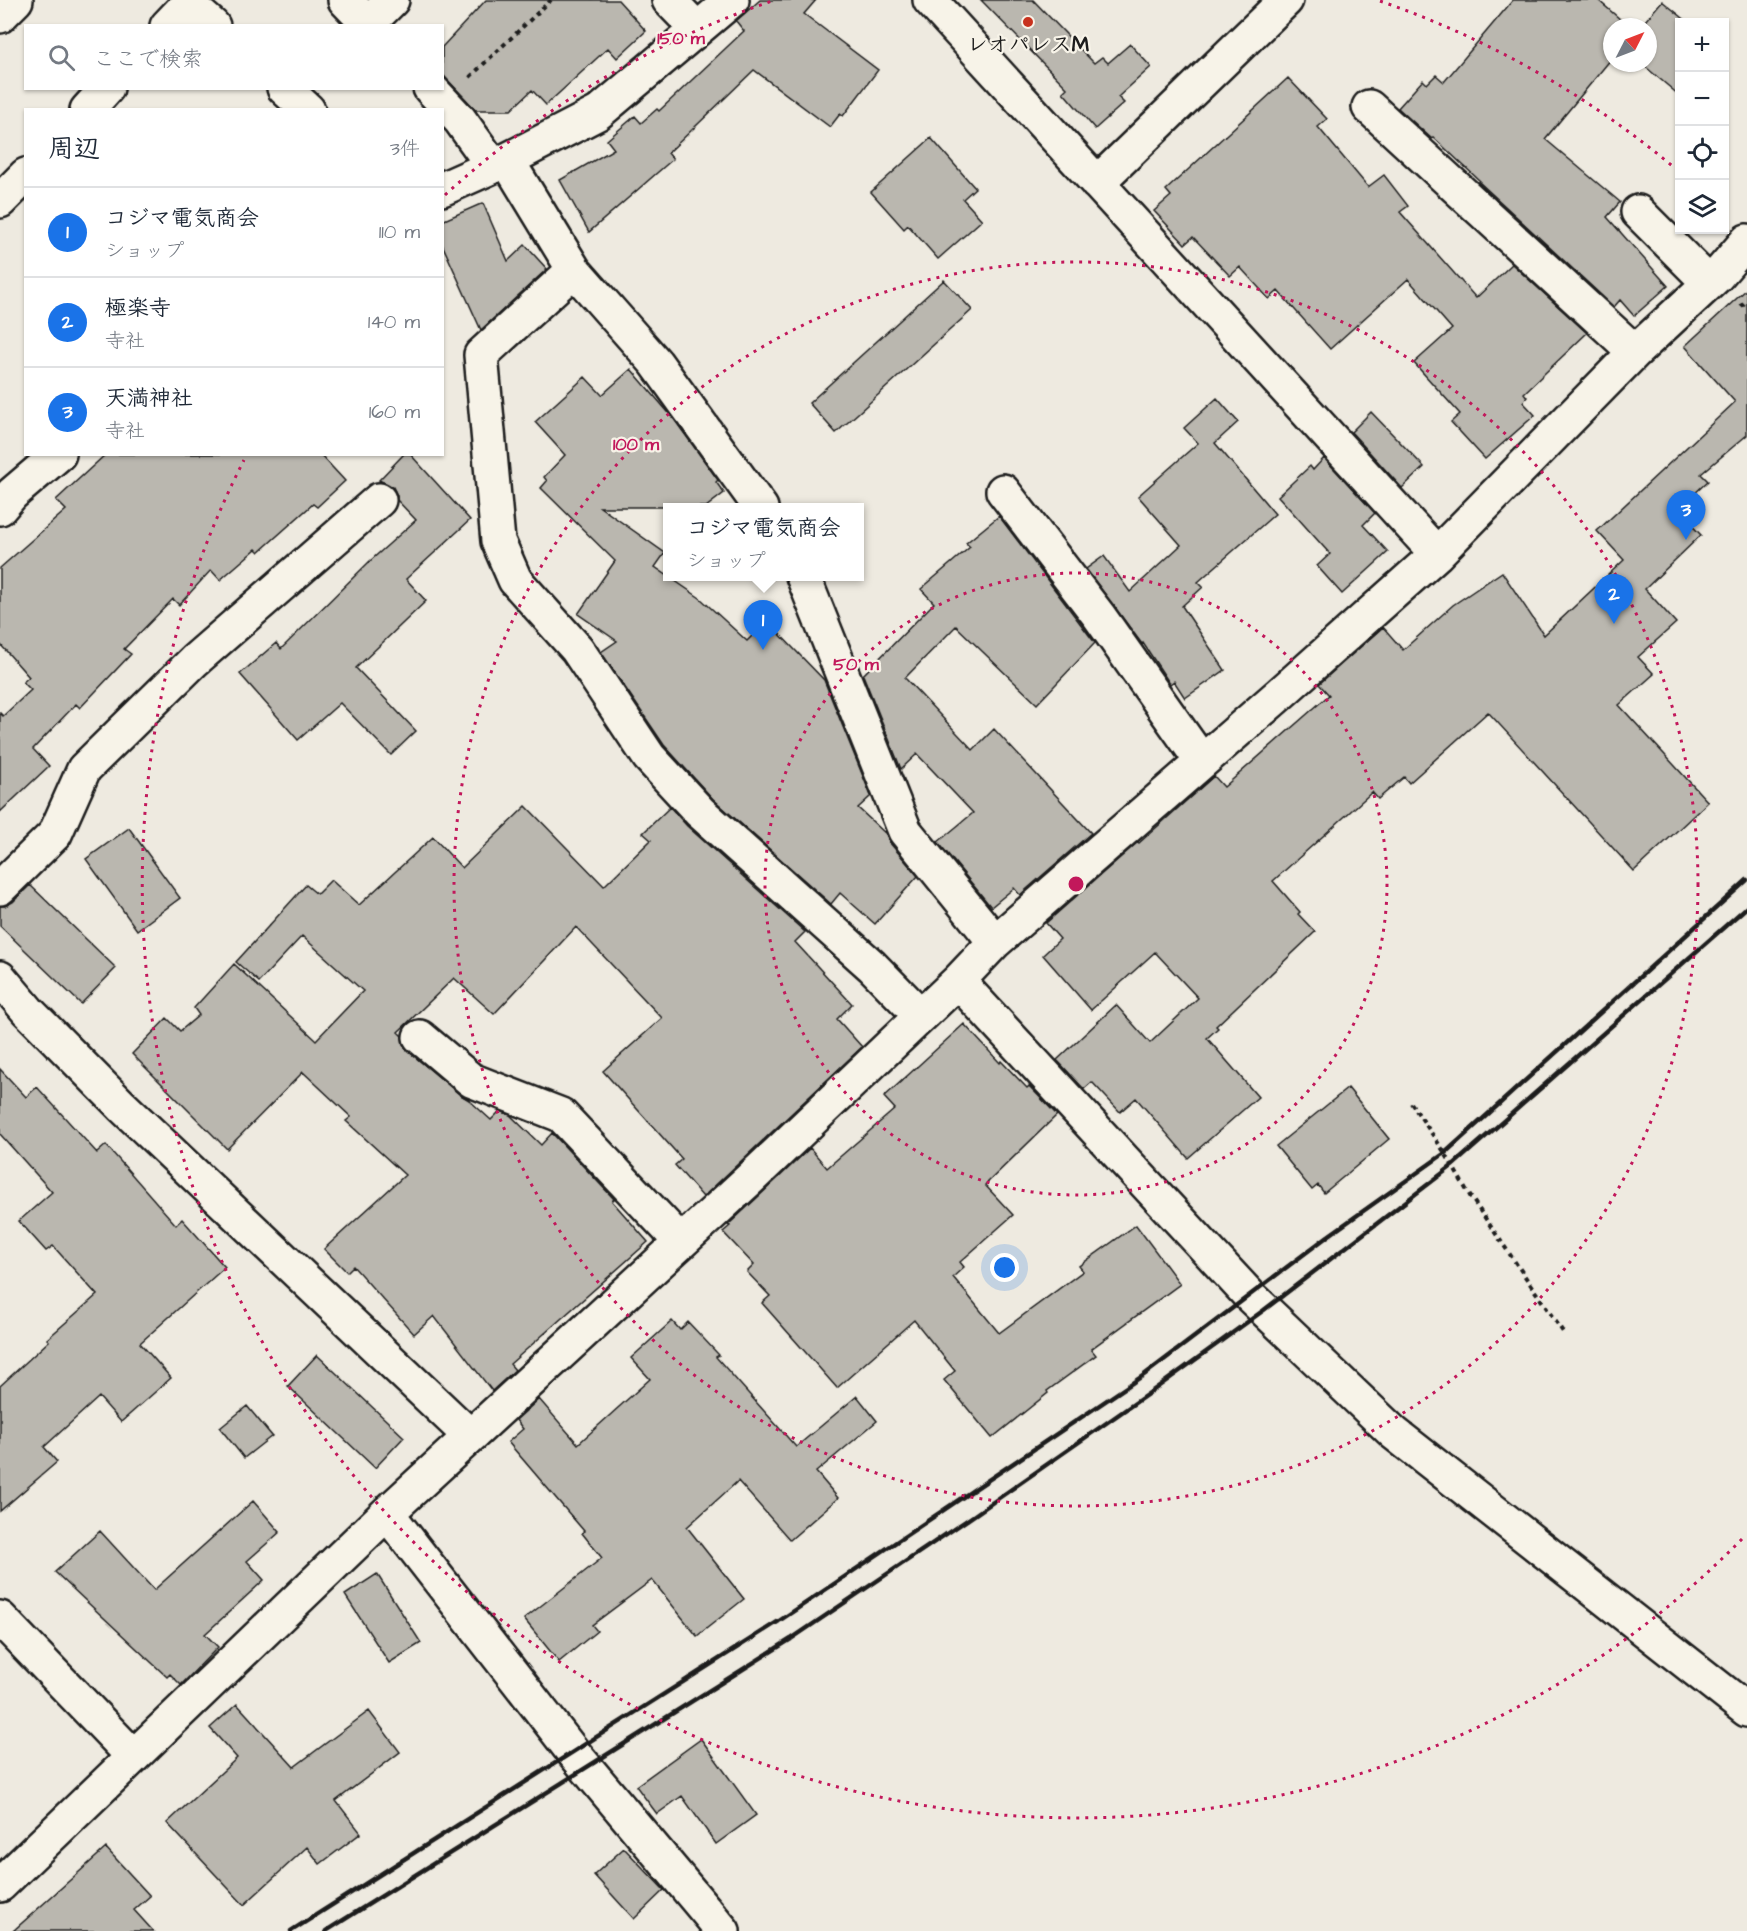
<!DOCTYPE html>
<html lang="ja">
<meta charset="utf-8">
<style>
body{margin:0;font-family:"Architects Daughter","Klee One",sans-serif;background:#f2f2f3;color:#1f2937}
.controls{position:absolute;right:18px;top:18px;display:grid;overflow:hidden;border-radius:0px;box-shadow:0 2px 4px #0004}
.controls button{width:54px;height:54px;display:grid;place-items:center;padding:0;border:0;border-bottom:2px solid #e0e1e3;background:#fff;color:#1f2937;font:30px sans-serif}
.compass{position:absolute;left:1603px;top:18px;width:54px;height:54px;border-radius:50%;background:#fff;box-shadow:0 2px 4px #0004;rotate:48deg}
.you{position:absolute;left:1005px;top:1268px;width:21px;height:21px;margin:-15px;border:4px solid #fff;border-radius:50%;background:#1a73e8;box-shadow:0 0 0 9px #1a73e833}
.badge{display:grid;place-items:center;width:39px;height:39px;border-radius:50%;background:#1a73e8;color:#fff;font-size:20px;font-weight:700}
.pin{position:absolute;translate:-50% -50px;filter:drop-shadow(0 2px 3px #0008)}
.pin::after{content:'';position:absolute;top:32px;width:21px;height:18px;background:inherit;clip-path:polygon(0 0,100% 0,50% 100%)}
.popup{position:absolute;left:663px;top:503px;width:201px;height:78px;box-sizing:border-box;display:grid;place-content:center;border-radius:0px;background:#fff;filter:drop-shadow(0 2px 4px #0005);font-size:20px;white-space:nowrap;color:#747a83}
.popup b{font-size:22px;color:#1f2937}
.popup::after{content:'';position:absolute;left:50%;top:100%;margin-left:-12px;border:12px solid transparent;border-top-color:#fff}
.list{margin:0;padding:0;list-style:none}
h2{display:flex;justify-content:space-between;align-items:center;height:78px;margin:0;padding:0 24px;font-size:26px}
h2 small{font-size:20px;font-weight:400;color:#747a83}
.list li{display:grid;grid-template-columns:39px 1fr auto;gap:18px;align-items:center;box-sizing:border-box;height:90px;padding:0 24px;border-top:2px solid #e0e1e3}
.list b{display:block;font-size:22px;white-space:nowrap}
.list p{margin:0;font-size:20px;white-space:nowrap;color:#747a83}
.list em{font-size:20px;font-style:normal;color:#747a83}
.icon{flex:none;width:33px;height:33px;fill:none;stroke:currentColor;stroke-width:2;stroke-linecap:round;stroke-linejoin:round}
.map{position:relative;flex:none;width:1747px;height:1931px;overflow:hidden}
.search{position:absolute;background:#fff;box-shadow:0 2px 4px #0004;left:24px;top:24px;width:420px;height:66px;display:flex;align-items:center;gap:15px;box-sizing:border-box;padding:0 21px;border-radius:0px;color:#747a83;font-size:22px}
.panel{position:absolute;background:#fff;box-shadow:0 2px 4px #0004;left:24px;top:108px;width:420px;height:348px;border-radius:0px}
.map>svg:first-child{display:block}
.building{fill:#bab7af;stroke:#1c1c1c;stroke-width:1.5}
.lines{fill:none;stroke-linecap:round;stroke-linejoin:round}
.minor-casing{stroke:#1c1c1c;stroke-width:38}
.path{stroke:#1c1c1c;stroke-width:4;stroke-dasharray:4.5 4.5;stroke-linecap:butt}
.minor{stroke:#f7f3e8;stroke-width:33}
.rail{stroke:#1c1c1c;stroke-width:4.5}
.ring{fill:none;stroke:#c2185b;stroke-width:3;stroke-dasharray:3 6}
.poi-dot{fill:#c8321e;stroke:#f7f3e8;stroke-width:2}
.labels{text-anchor:middle;dominant-baseline:central;stroke-width:4.5;stroke-linejoin:round;paint-order:stroke}
.poi-label{font-size:21px;font-weight:bold;fill:#1c1c1c;stroke:#f7f3e8}
.centre{fill:#c2185b;stroke:#f7f3e8;stroke-width:3}
.ring-label{font-size:18px;text-anchor:middle;font-weight:bold;fill:#c2185b;stroke:#f7f3e8;stroke-width:4.5;stroke-linejoin:round;paint-order:stroke}
</style>
<div class="map">
<svg width="1747" height="1931" viewBox="0 0 1747 1931">
<rect width="100%" height="100%" fill="#eeeae0"/>
<filter id="ink" filterUnits="userSpaceOnUse"><feTurbulence type="fractalNoise" baseFrequency=".0167" numOctaves="2"/><feDisplacementMap in="SourceGraphic" scale="12" xChannelSelector="R" yChannelSelector="G"/><feConvolveMatrix kernelMatrix="1 2 1 2 8 2 1 2 1" color-interpolation-filters="sRGB"/></filter>
<g filter="url(#ink)">
<path class="building" d="M 486,0 L 618,0 L 646,31 L 617,58 L 608,48 L 546,105 L 532,90 L 511,110 L 476,110 L 442,74 L 442,47 Z
M 760,0 L 816,0 L 804,14 L 878,70 L 843,116 L 840,114 L 830,127 L 754,70 L 668,153 L 673,159 L 589,232 L 560,180 L 614,149 L 607,140 L 635,116 L 641,123 L 657,109 L 659,111 L 744,31 L 736,21 Z
M 981,0 L 1033,0 L 1094,63 L 1102,57 L 1108,63 L 1130,44 L 1151,67 L 1118,97 L 1124,103 L 1095,129 L 1063,92 L 1067,88 Z
M 1513,0 L 1598,0 L 1629,27 L 1612,27 L 1612,58 L 1545,139 L 1620,202 L 1607,217 L 1668,286 L 1634,316 L 1620,300 L 1614,307 L 1479,182 L 1480,181 L 1433,137 L 1432,139 L 1398,108 L 1423,80 L 1427,84 L 1436,75 L 1444,82 Z
M 1662,1 L 1688,22 L 1680,22 L 1680,96 L 1641,63 L 1648,63 L 1648,27 L 1640,27 Z
M 1288,78 L 1327,119 L 1318,127 L 1368,187 L 1384,175 L 1408,206 L 1400,212 L 1476,298 L 1512,264 L 1587,333 L 1524,393 L 1527,397 L 1523,402 L 1535,415 L 1485,459 L 1451,422 L 1460,414 L 1414,363 L 1452,329 L 1408,279 L 1330,349 L 1278,291 L 1269,299 L 1240,267 L 1230,276 L 1193,237 L 1185,244 L 1154,211 L 1171,196 L 1166,190 Z
M 931,138 L 975,188 L 963,199 L 982,220 L 938,259 L 908,225 L 904,229 L 871,192 Z
M 483,203 L 508,261 L 525,245 L 547,269 L 481,330 L 442,244 L 442,221 Z
M 944,280 L 972,310 L 836,433 L 809,403 Z
M 1747,289 L 1747,435 L 1701,474 L 1708,481 L 1677,510 L 1701,535 L 1645,589 L 1676,623 L 1638,657 L 1654,674 L 1619,705 L 1708,802 L 1634,871 L 1488,712 L 1409,783 L 1404,777 L 1378,799 L 1372,792 L 1273,881 L 1300,912 L 1298,914 L 1315,932 L 1216,1026 L 1218,1028 L 1207,1038 L 1258,1097 L 1188,1158 L 1136,1098 L 1120,1112 L 1092,1082 L 1084,1089 L 1057,1060 L 1116,1005 L 1150,1043 L 1198,998 L 1155,952 L 1091,1010 L 1043,955 L 1060,939 L 1046,923 L 1138,842 L 1139,843 L 1214,776 L 1224,787 L 1329,695 L 1319,684 L 1383,627 L 1403,650 L 1453,605 L 1502,572 L 1544,635 L 1624,560 L 1597,531 L 1735,402 L 1685,346 Z
M 631,369 L 674,419 L 718,480 L 716,482 L 724,493 L 706,507 L 600,507 L 665,553 L 655,567 L 700,598 L 747,641 L 767,621 L 824,680 L 871,796 L 858,808 L 886,834 L 890,843 L 918,876 L 875,924 L 840,893 L 831,904 L 713,799 L 664,745 L 601,652 L 617,641 L 578,614 L 615,561 L 541,488 L 547,481 L 544,477 L 565,455 L 535,422 L 585,377 L 602,395 Z
M 1217,398 L 1238,422 L 1215,443 L 1275,514 L 1198,582 L 1203,587 L 1182,606 L 1225,670 L 1185,698 L 1174,681 L 1170,684 L 1143,643 L 1142,644 L 1086,569 L 1104,556 L 1130,592 L 1181,545 L 1138,496 L 1198,443 L 1184,428 Z
M 1371,412 L 1424,467 L 1402,488 L 1351,432 Z
M 106,454 L 320,454 L 345,481 L 317,507 L 313,504 L 259,552 L 256,549 L 220,580 L 211,570 L 179,605 L 173,599 L 124,649 L 131,654 L 80,708 L 76,704 L 33,749 L 49,766 L 0,812 L 0,713 L 3,716 L 31,690 L 23,682 L 29,677 L 0,644 L 0,568 L 66,510 L 56,500 Z
M 404,454 L 410,454 L 470,520 L 406,579 L 426,601 L 356,668 L 416,731 L 391,755 L 340,703 L 298,740 L 240,674 L 276,643 L 281,649 L 370,561 L 416,520 L 397,500 L 397,496 L 393,487 L 379,480 Z
M 1324,458 L 1375,513 L 1363,525 L 1388,552 L 1342,594 L 1317,566 L 1330,554 L 1278,496 L 1310,466 L 1313,470 Z
M 999,516 L 1095,643 L 1037,704 L 956,626 L 905,678 L 973,750 L 994,729 L 1091,833 L 1020,895 L 1014,888 L 991,907 L 938,842 L 973,813 L 917,754 L 901,769 L 863,675 L 934,603 L 921,589 L 970,547 L 966,543 Z
M 526,806 L 604,886 L 651,840 L 643,833 L 670,807 L 687,826 L 805,932 L 795,942 L 852,1004 L 837,1019 L 862,1047 L 703,1197 L 675,1165 L 682,1159 L 603,1071 L 662,1018 L 576,927 L 494,1014 L 454,978 L 398,1032 L 402,1036 L 403,1044 L 408,1051 L 459,1094 L 469,1100 L 491,1120 L 500,1111 L 510,1115 L 541,1145 L 552,1133 L 614,1199 L 612,1201 L 648,1242 L 510,1364 L 515,1370 L 492,1391 L 434,1316 L 414,1334 L 353,1266 L 347,1272 L 324,1249 L 405,1175 L 346,1121 L 351,1117 L 303,1072 L 227,1149 L 132,1054 L 167,1018 L 180,1031 L 199,1015 L 194,1008 L 234,964 L 316,1040 L 363,991 L 302,936 L 259,982 L 236,962 L 306,885 L 317,894 L 331,880 L 359,905 L 433,837 L 462,868 Z
M 129,828 L 180,898 L 137,930 L 86,859 Z
M 30,885 L 116,968 L 81,1004 L 0,926 L 0,906 L 5,906 L 13,902 Z
M 964,1024 L 1000,1063 L 1001,1061 L 1027,1088 L 1029,1086 L 1057,1115 L 985,1185 L 1013,1215 L 960,1262 L 964,1267 L 953,1277 L 999,1333 L 1083,1271 L 1079,1266 L 1136,1225 L 1180,1284 L 1091,1349 L 1096,1355 L 1047,1391 L 1048,1393 L 992,1438 L 944,1380 L 955,1371 L 914,1320 L 837,1388 L 762,1303 L 770,1296 L 747,1272 L 754,1265 L 723,1232 L 730,1226 L 728,1225 L 810,1148 L 827,1168 L 895,1109 L 884,1097 Z
M 0,1069 L 26,1097 L 37,1087 L 97,1153 L 106,1145 L 176,1225 L 182,1219 L 225,1267 L 140,1343 L 171,1378 L 121,1422 L 99,1397 L 44,1447 L 57,1462 L 0,1511 L 0,1386 L 49,1341 L 47,1339 L 97,1295 L 53,1246 L 46,1251 L 19,1221 L 52,1192 L 0,1134 Z
M 1348,1088 L 1389,1139 L 1324,1193 L 1318,1185 L 1312,1190 L 1276,1146 Z
M 672,1321 L 680,1330 L 688,1322 L 719,1355 L 716,1357 L 796,1447 L 857,1396 L 877,1421 L 816,1472 L 838,1498 L 790,1540 L 738,1481 L 687,1527 L 744,1599 L 697,1636 L 652,1580 L 592,1625 L 597,1631 L 559,1662 L 524,1619 L 602,1558 L 582,1533 L 584,1531 L 508,1442 L 523,1429 L 516,1420 L 539,1399 L 578,1444 L 650,1379 L 631,1358 Z
M 317,1355 L 404,1437 L 375,1468 L 288,1386 Z
M 247,1406 L 272,1436 L 244,1458 L 220,1428 Z
M 253,1501 L 280,1532 L 247,1561 L 264,1580 L 205,1634 L 218,1647 L 181,1685 L 170,1674 L 167,1677 L 55,1572 L 100,1531 L 154,1590 Z
M 377,1574 L 421,1643 L 389,1663 L 345,1595 Z
M 237,1704 L 294,1767 L 369,1711 L 400,1752 L 336,1801 L 361,1833 L 320,1864 L 307,1847 L 244,1905 L 167,1823 L 237,1758 L 210,1728 Z
M 701,1739 L 756,1815 L 716,1844 L 682,1796 L 657,1814 L 636,1786 Z
M 106,1848 L 150,1896 L 134,1910 L 153,1931 L 13,1931 Z
M 624,1848 L 664,1890 L 634,1919 L 594,1875 Z"/>
<g class="lines">
<defs>
<path id="minor" d="M 345,0 L 370,26
M 669,0 L 697,29
M 930,0 L 1437,554
M 0,16 L 16,0
M 368,24 L 392,0
M 167,26 L 188,4 L 213,26
M 284,88 L 308,110
M 430,88 L 460,120 L 493,166
M 1369,107 L 1635,352
M 87,110 L 107,88
M 507,160 L 574,270 L 656,363 L 761,508
M 1097,183 L 1286,0
M 442,189 L 507,160 L 598,113 L 732,0
M 0,201 L 26,175
M 1638,212 L 1709,283
M 574,270 L 481,355 L 498,541 L 515,580 L 577,649 L 649,757 L 700,812 L 872,966 L 921,1016
M 1003,491 L 1099,616 L 1202,762
M 0,508 L 12,494 L 59,454
M 803,576 L 905,831 L 995,942
M 0,888 L 55,834 L 84,769 L 194,661 L 379,500
M 0,978 L 28,1011 L 122,1106 L 470,1436
M 958,981 L 1250,1296 L 1394,1433 L 1747,1710
M 420,1037 L 471,1080 L 561,1115 L 681,1242
M 387,1513 L 573,1752 L 723,1931
M 0,1618 L 133,1756
M 0,1885 L 387,1513 L 751,1178 L 958,981 L 995,942 L 1280,694 L 1437,554 L 1635,352 L 1717,276 L 1747,241"/>
</defs>
<use href="#minor" class="minor-casing"/>
<path class="path" d="M 470,77 L 551,0
M 1741,303 L 1747,309
M 1411,1103 L 1445,1153 L 1470,1196 L 1563,1332"/>
<use href="#minor" class="minor"/>
<path class="rail" d="M 291,1931 L 779,1621 L 1144,1375 L 1328,1236 L 1445,1153 L 1747,880
M 326,1931 L 791,1639 L 973,1516 L 1155,1389 L 1264,1310 L 1452,1166 L 1747,907"/>
</g>
</g>
<g class="ring">
<circle cx="1076" cy="884" r="311"/>
<circle cx="1076" cy="884" r="622"/>
<path d="M1742 1539A934 934 0 0 1 244 460M445 195A934 934 0 0 1 772 1M1380 1A934 934 0 0 1 1676 169"/>
</g>
<circle class="poi-dot" cx="1028" cy="22" r="6"/>
<g class="labels">
<g class="poi-label">
<text x="1028" y="44">レオパレスM</text>
</g>
</g>
<circle cx="1076" cy="884" r="9" class="centre"/>
<g class="ring-label">
<text x="681" y="44">150 m</text>
<text x="636" y="450">100 m</text>
<text x="856" y="670">50 m</text>
</g>
</svg>
<div class="controls">
<button>+</button>
<button>−</button>
<button><svg class="icon" aria-label="locate" viewBox="0 0 24 24"><circle cx="12" cy="12" r="6"/><path d="M12 2v4M12 18v4M2 12h4M18 12h4"/></svg></button>
<button><svg class="icon" aria-label="layers" viewBox="0 0 24 24"><path d="M12 4l9 5-9 5-9-5zM3 14l9 5 9-5"/></svg></button>
</div>
<svg class="compass" viewBox="-18 -18 36 36"><path d="M0-13l5 13h-10z" fill="#e53935"/><path d="M0 13l5-13h-10z" fill="#747a83"/></svg>
<div class="you"></div>
<div class="pin badge" style="left:763px;top:650px">1</div>
<div class="popup"><b>コジマ電気商会</b>ショップ</div>
<div class="pin badge" style="left:1614px;top:624px">2</div>
<div class="pin badge" style="left:1686px;top:540px">3</div>
<div class="search"><svg class="icon" aria-label="search" viewBox="0 0 24 24"><circle cx="10" cy="10" r="6"/><path d="M15 15l6 6"/></svg>ここで検索</div>
<section class="panel">
<h2>周辺<small>3件</small></h2>
<ul class="list">
<li><span class="badge">1</span><div><b>コジマ電気商会</b><p>ショップ</p></div><em>110 m</em></li>
<li><span class="badge">2</span><div><b>極楽寺</b><p>寺社</p></div><em>140 m</em></li>
<li><span class="badge">3</span><div><b>天満神社</b><p>寺社</p></div><em>160 m</em></li>
</ul>
</section>
</div>
